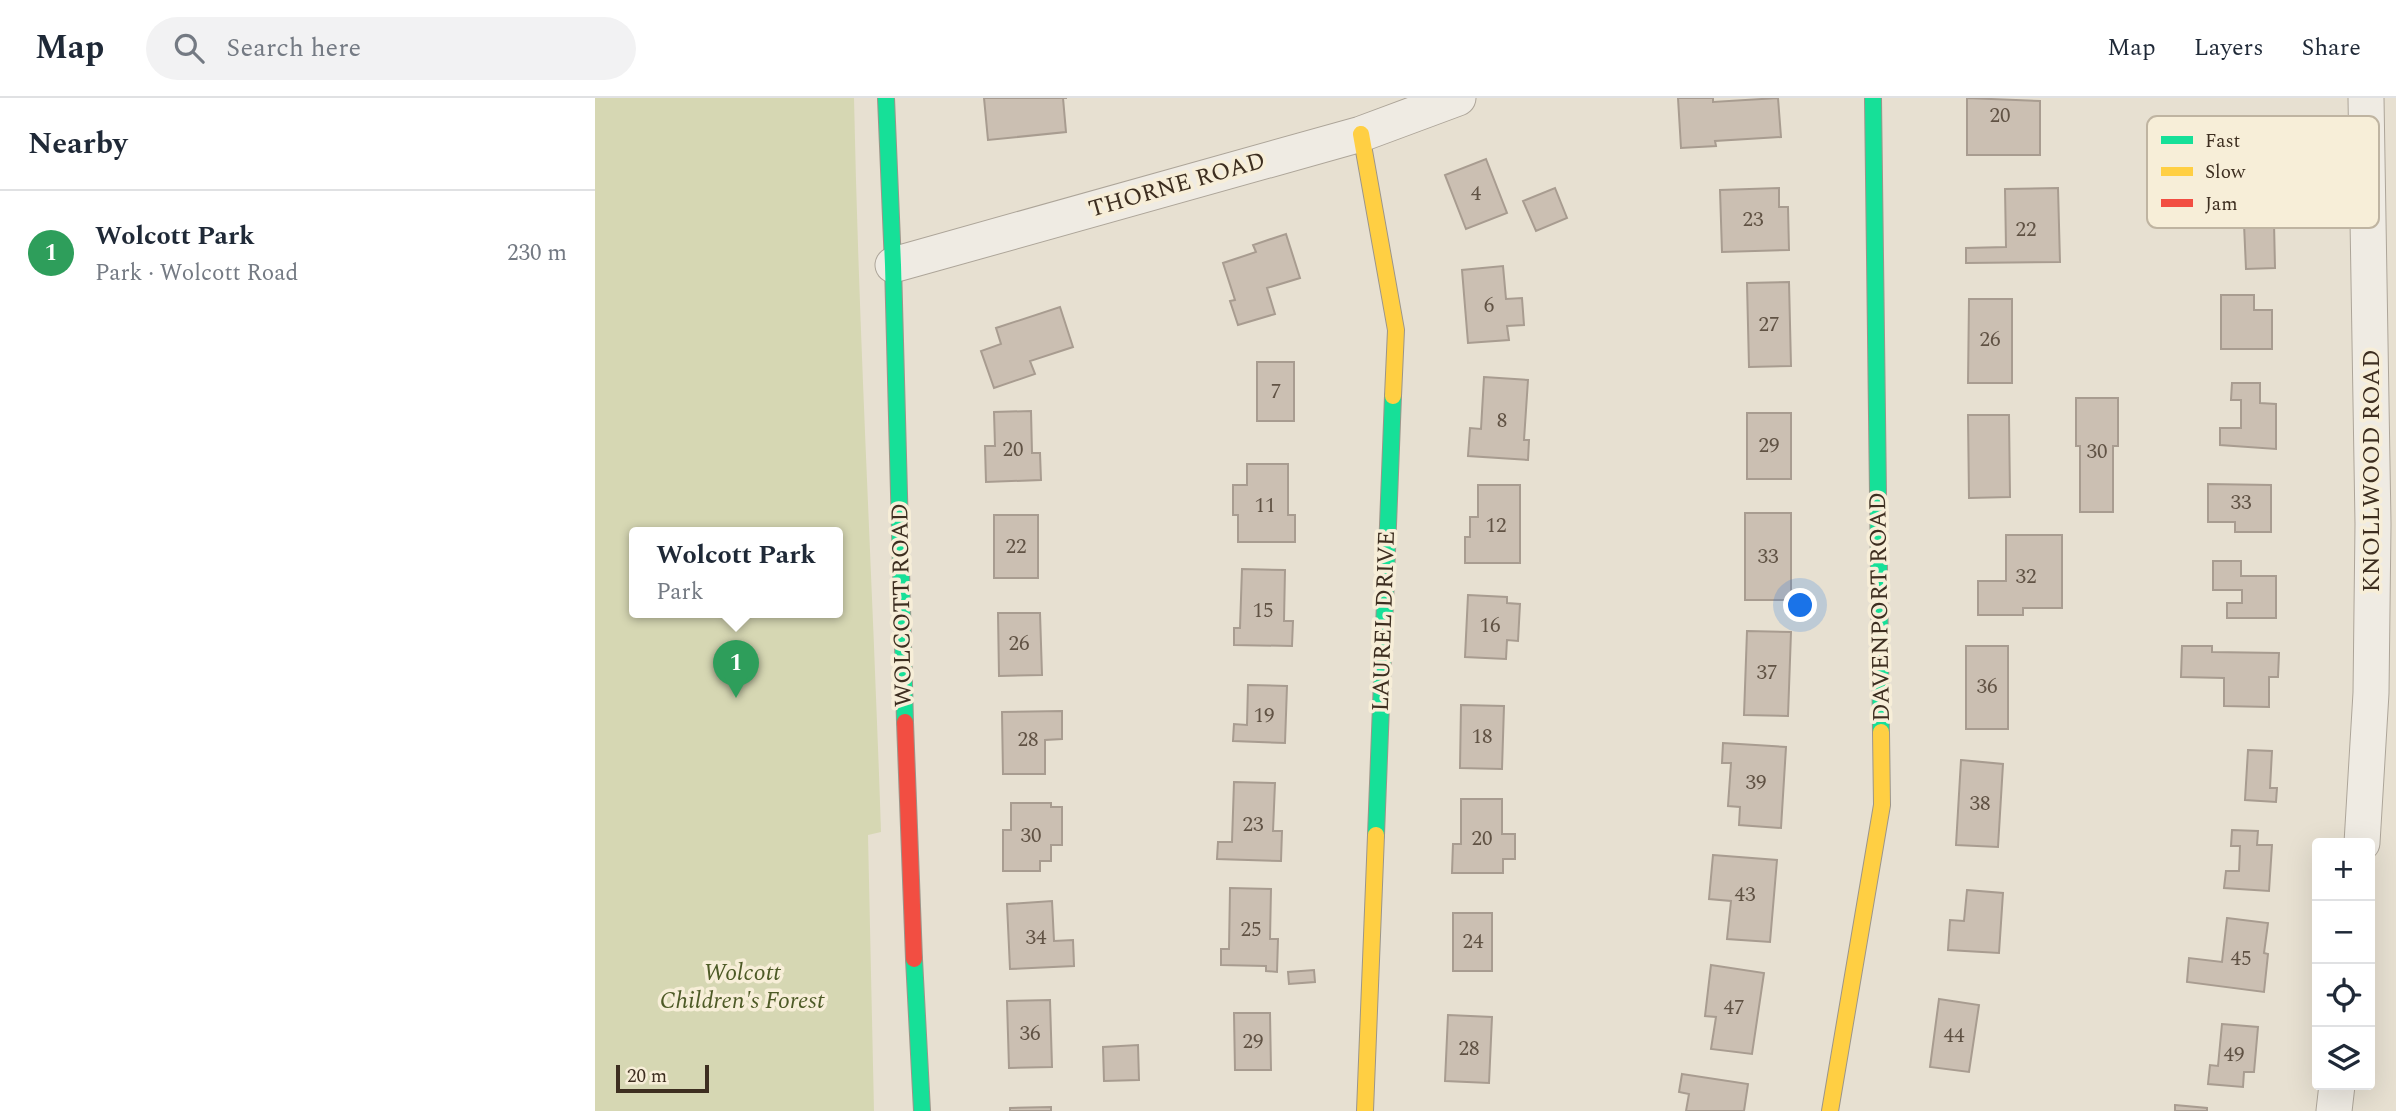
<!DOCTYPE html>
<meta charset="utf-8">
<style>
body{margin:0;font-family:Spectral,serif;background:#f2f2f3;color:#1f2937}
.controls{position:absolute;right:21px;bottom:21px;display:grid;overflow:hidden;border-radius:7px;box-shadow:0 7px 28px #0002}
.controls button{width:63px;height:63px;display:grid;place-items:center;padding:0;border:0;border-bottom:2px solid #e0e1e3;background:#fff;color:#1f2937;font:35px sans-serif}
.scale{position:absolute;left:21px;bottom:18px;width:93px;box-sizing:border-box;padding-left:7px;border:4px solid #3d2e20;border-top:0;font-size:19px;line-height:24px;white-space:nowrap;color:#3d2e20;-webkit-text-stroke:5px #f7eed8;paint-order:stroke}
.you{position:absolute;left:1206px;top:508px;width:24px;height:24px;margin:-18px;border:5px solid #fff;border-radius:50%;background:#1a73e8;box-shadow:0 0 0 10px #1a73e833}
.badge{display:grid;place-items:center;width:46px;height:46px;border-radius:50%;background:#786c5e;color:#fff;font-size:23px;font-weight:700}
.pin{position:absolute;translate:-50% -58px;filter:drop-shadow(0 2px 4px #0008)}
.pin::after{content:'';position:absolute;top:37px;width:24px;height:21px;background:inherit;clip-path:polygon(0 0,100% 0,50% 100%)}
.popup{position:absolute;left:34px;top:429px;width:214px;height:91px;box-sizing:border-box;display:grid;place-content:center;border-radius:7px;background:#fff;filter:drop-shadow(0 2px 5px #0005);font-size:23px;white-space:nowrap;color:#747a83}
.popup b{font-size:26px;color:#1f2937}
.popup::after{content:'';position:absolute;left:50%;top:100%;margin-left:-14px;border:14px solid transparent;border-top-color:#fff}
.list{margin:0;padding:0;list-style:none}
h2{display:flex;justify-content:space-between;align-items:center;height:91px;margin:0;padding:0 28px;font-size:30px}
h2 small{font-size:23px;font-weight:400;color:#747a83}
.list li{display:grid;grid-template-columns:46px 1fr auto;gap:21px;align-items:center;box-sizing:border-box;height:126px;padding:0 28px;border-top:2px solid #e0e1e3}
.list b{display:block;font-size:26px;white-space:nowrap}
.list p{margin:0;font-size:23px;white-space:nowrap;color:#747a83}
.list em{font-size:23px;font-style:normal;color:#747a83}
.icon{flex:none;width:38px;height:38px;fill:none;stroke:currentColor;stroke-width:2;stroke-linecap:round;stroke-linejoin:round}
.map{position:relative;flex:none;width:1801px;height:1013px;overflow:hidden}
header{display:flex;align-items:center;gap:42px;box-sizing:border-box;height:98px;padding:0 35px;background:#fff;border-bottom:2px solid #e0e1e3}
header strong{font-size:33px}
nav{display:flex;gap:38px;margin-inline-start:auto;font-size:24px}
.search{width:490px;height:63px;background:#f2f2f3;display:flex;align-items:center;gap:18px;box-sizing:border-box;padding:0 24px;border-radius:38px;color:#747a83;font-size:26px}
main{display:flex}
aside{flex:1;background:#fff}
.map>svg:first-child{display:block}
.green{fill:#d6d7b3;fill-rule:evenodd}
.building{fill:#cbbfb2;stroke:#a89c90;stroke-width:2}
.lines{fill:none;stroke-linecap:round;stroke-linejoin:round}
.street-casing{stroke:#ada599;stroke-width:37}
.fast-casing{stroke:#9c958a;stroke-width:18}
.slow-casing{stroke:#9c958a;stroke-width:18}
.jam-casing{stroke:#9c958a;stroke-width:18}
.street{stroke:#efebe3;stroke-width:35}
.fast{stroke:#16e098;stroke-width:16}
.slow{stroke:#ffcf43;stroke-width:16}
.jam{stroke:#f24e42;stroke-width:16}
.labels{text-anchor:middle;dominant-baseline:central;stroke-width:7;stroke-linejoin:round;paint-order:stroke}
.number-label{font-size:21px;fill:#605244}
.street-label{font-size:24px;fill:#3d2e20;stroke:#f7eed8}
.park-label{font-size:24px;font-style:italic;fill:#4d5a26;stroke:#f7eed8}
.key{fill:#f7eed8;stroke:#bfb4a1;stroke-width:2}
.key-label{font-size:19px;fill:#3d2e20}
</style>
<header>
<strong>Map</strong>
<div class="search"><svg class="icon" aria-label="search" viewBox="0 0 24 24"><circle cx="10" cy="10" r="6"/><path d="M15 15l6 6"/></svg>Search here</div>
<nav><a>Map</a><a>Layers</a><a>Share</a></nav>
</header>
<main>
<aside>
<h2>Nearby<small></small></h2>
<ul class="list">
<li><span class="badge" style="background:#2e9e5b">1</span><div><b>Wolcott Park</b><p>Park · Wolcott Road</p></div><em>230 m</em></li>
</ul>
</aside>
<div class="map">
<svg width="1801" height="1013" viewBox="0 0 1801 1013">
<rect width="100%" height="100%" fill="#e7e0d1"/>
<path class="green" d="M 0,0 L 259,0 C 264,245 278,489 286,734 L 273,737 L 279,1013 L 0,1013 ZM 40,434 L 242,434 L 242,514 L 40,514 Z"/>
<path class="building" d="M 389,0 L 472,0 L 468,0 L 471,34 L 393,42 Z
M 1083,0 L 1118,0 L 1118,4 L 1183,0 L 1186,39 L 1120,43 L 1121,48 L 1086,50 Z
M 1372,0 L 1445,3 L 1445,57 L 1372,57 Z
M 1648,22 L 1676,22 L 1676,38 L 1667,38 L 1667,85 L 1626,85 L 1626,65 L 1636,65 L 1636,44 L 1641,44 L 1641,30 L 1648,30 Z
M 891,61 L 912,115 L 871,131 L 850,77 Z
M 960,90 L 972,120 L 941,133 L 928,103 Z
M 1184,90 L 1184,109 L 1193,109 L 1194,152 L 1127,154 L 1125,92 Z
M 1463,90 L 1465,164 L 1371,165 L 1371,150 L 1411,149 L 1410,91 Z
M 1679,125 L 1680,170 L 1651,171 L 1649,126 Z
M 691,136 L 705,180 L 672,190 L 680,216 L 643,227 L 635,203 L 640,202 L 628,165 L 661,154 L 658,147 Z
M 908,168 L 911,201 L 927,200 L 929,227 L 912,228 L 914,242 L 873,245 L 867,172 Z
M 1194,184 L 1196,268 L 1154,269 L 1152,185 Z
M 1626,197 L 1659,197 L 1659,212 L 1677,212 L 1677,251 L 1626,251 Z
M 1374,201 L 1417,201 L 1417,285 L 1373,285 Z
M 465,209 L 478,249 L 435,263 L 440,276 L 399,290 L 386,253 L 406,246 L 401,230 Z
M 662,264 L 699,264 L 699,323 L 662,323 Z
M 889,279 L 933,282 L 929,342 L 934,342 L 933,362 L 873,358 L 875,330 L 886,331 Z
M 1637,285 L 1665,285 L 1665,305 L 1681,306 L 1681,351 L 1625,347 L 1625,330 L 1646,330 L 1646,302 L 1636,302 Z
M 1481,300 L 1523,300 L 1523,348 L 1518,348 L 1518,414 L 1485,414 L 1485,348 L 1481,348 Z
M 436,313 L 437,355 L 445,355 L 446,382 L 391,384 L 390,348 L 400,348 L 399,314 Z
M 1152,315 L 1196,315 L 1196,381 L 1152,381 Z
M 1373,317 L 1414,317 L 1415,399 L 1374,400 Z
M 652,366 L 693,366 L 693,417 L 700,417 L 700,444 L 643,444 L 643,417 L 638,417 L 638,387 L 652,387 Z
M 1613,386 L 1676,387 L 1676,434 L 1640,434 L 1640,424 L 1613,424 Z
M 883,387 L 925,387 L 925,465 L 870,465 L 870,439 L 875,439 L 875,419 L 883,419 Z
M 1150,415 L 1196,415 L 1196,502 L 1150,502 Z
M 399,417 L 443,417 L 443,480 L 399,480 Z
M 1411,437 L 1467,437 L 1467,510 L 1428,510 L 1428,517 L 1383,517 L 1383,483 L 1411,483 Z
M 1618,463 L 1646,463 L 1646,478 L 1681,478 L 1681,520 L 1632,520 L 1632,505 L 1647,505 L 1647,492 L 1618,492 Z
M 647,471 L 690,472 L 689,523 L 698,523 L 697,548 L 639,547 L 639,530 L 645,530 Z
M 873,497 L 912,499 L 912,505 L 925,506 L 923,543 L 912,542 L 911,561 L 870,559 Z
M 403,515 L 445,515 L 447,577 L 404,578 Z
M 1152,533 L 1196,534 L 1193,618 L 1149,617 Z
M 1371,548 L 1413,548 L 1413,631 L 1371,631 Z
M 1587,548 L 1617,548 L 1617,554 L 1684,555 L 1683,579 L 1674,579 L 1674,609 L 1629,608 L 1629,580 L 1586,579 Z
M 653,587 L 692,588 L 690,645 L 638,643 L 639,626 L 652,627 Z
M 866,607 L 909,608 L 907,671 L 865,670 Z
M 467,613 L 467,641 L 450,642 L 450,676 L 408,676 L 407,614 Z
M 1128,645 L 1191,649 L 1186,730 L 1144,727 L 1145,709 L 1133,708 L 1136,665 L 1127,665 Z
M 1653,652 L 1677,653 L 1675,690 L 1682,690 L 1681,704 L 1650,702 Z
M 1366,662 L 1408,666 L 1403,749 L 1361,747 Z
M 639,684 L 680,685 L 678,733 L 687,733 L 686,763 L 622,761 L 623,744 L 637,744 Z
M 866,701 L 907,701 L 907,736 L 920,736 L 920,761 L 908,761 L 908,775 L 857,775 L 858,746 L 866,746 Z
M 416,705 L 456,705 L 456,709 L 467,709 L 467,747 L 456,747 L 456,763 L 445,763 L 445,773 L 408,773 L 408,732 L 416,732 Z
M 1637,732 L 1663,733 L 1662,747 L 1677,747 L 1674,793 L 1629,790 L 1631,773 L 1644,773 L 1645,748 L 1636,748 Z
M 1118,757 L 1182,762 L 1175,844 L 1132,841 L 1136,803 L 1114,801 Z
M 635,790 L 676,791 L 675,841 L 683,841 L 682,874 L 671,873 L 671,868 L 626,867 L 626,851 L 634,851 Z
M 1372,792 L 1408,795 L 1404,855 L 1353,852 L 1355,822 L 1369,823 Z
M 457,803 L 459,843 L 478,842 L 479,868 L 415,871 L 412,806 Z
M 858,815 L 897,815 L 897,873 L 858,873 Z
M 1632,820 L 1673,825 L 1669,855 L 1673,856 L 1669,894 L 1592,884 L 1594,860 L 1627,864 Z
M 1116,867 L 1169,875 L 1157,956 L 1116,951 L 1121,919 L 1110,918 Z
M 719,872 L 720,884 L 694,886 L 693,874 Z
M 1344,901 L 1384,907 L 1374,974 L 1335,969 Z
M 455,902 L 457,969 L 414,970 L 412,903 Z
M 639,915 L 675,915 L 676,972 L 640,972 Z
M 853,917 L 897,919 L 894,985 L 850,983 Z
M 1627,926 L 1663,929 L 1659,974 L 1649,974 L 1648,989 L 1613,986 L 1615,967 L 1623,968 Z
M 543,947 L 544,982 L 509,983 L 508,949 Z
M 1087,976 L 1153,986 L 1149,1013 L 1091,1013 L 1094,996 L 1084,994 Z
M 1580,1007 L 1612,1010 L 1612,1013 L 1580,1013 Z
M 456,1009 L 456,1013 L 415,1013 L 415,1010 Z"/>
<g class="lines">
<defs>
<path id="street" d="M 298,167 L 766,36 L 863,0
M 1767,745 L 1776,595 L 1778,426 L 1771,0
M 1739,1013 L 1742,987"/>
<path id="fast" d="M 291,0 L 298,167 L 310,624
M 1278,0 L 1286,634
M 781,737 L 798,298
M 319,861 L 327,1013"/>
<path id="slow" d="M 766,36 L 801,232 L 798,298
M 770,1013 L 781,737
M 1235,1013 L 1287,707 L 1286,634"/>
<path id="jam" d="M 310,624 L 319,861"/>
</defs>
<use href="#street" class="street-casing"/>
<use href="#fast" class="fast-casing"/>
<use href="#slow" class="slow-casing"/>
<use href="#jam" class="jam-casing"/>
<use href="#street" class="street"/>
<use href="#fast" class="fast"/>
<use href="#slow" class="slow"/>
<use href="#jam" class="jam"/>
</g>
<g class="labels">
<g class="number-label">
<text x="1405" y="18">20</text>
<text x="881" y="96">4</text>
<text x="1158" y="122">23</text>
<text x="1431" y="132">22</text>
<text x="894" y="208">6</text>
<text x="1174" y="227">27</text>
<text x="1395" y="242">26</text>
<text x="681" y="294">7</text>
<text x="907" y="323">8</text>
<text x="1174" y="348">29</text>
<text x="418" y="352">20</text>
<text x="1502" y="354">30</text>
<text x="1646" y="405">33</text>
<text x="670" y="408">11</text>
<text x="901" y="428">12</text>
<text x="421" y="449">22</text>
<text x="1173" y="459">33</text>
<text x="1431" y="479">32</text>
<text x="668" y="513">15</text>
<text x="895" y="528">16</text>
<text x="424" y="546">26</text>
<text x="1172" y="575">37</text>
<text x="1392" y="589">36</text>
<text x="669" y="618">19</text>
<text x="887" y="639">18</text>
<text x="433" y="642">28</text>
<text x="1161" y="685">39</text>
<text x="1385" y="706">38</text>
<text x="658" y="727">23</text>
<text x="436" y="738">30</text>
<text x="887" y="741">20</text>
<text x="1150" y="797">43</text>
<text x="656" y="832">25</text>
<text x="441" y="840">34</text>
<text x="878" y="844">24</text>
<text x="1646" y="861">45</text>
<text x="1139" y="910">47</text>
<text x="435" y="936">36</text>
<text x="1359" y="938">44</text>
<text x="658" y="944">29</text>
<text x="874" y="951">28</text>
<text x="1639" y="957">49</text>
</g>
<g class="street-label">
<text transform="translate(582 87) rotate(-16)">THORNE ROAD</text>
<text transform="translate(1777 373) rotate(-90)">KNOLLWOOD ROAD</text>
<text transform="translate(307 507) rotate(-91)">WOLCOTT ROAD</text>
<text transform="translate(1285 509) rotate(-91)">DAVENPORT ROAD</text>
<text transform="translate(789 523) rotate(-88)">LAUREL DRIVE</text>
</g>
<g class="park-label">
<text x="147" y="875">Wolcott<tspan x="147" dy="28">Children's Forest</tspan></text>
</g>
</g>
<rect x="1552" y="18" width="232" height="112" rx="10" class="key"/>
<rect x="1566" y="38" width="32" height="8" fill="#16e098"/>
<rect x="1566" y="69" width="32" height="9" fill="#ffcf43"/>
<rect x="1566" y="101" width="32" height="8" fill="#f24e42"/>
<g class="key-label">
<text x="1610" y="49">Fast</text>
<text x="1610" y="80">Slow</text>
<text x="1610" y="112">Jam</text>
</g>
</svg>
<div class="controls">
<button>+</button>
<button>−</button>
<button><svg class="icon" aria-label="locate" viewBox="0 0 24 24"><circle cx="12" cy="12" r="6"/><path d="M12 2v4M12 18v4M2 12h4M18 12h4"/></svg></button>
<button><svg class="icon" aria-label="layers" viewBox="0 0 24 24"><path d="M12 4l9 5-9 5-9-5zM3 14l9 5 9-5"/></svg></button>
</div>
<div class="scale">20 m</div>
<div class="you"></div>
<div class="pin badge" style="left:141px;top:600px;background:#2e9e5b">1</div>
<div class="popup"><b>Wolcott Park</b>Park</div>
</div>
</main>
